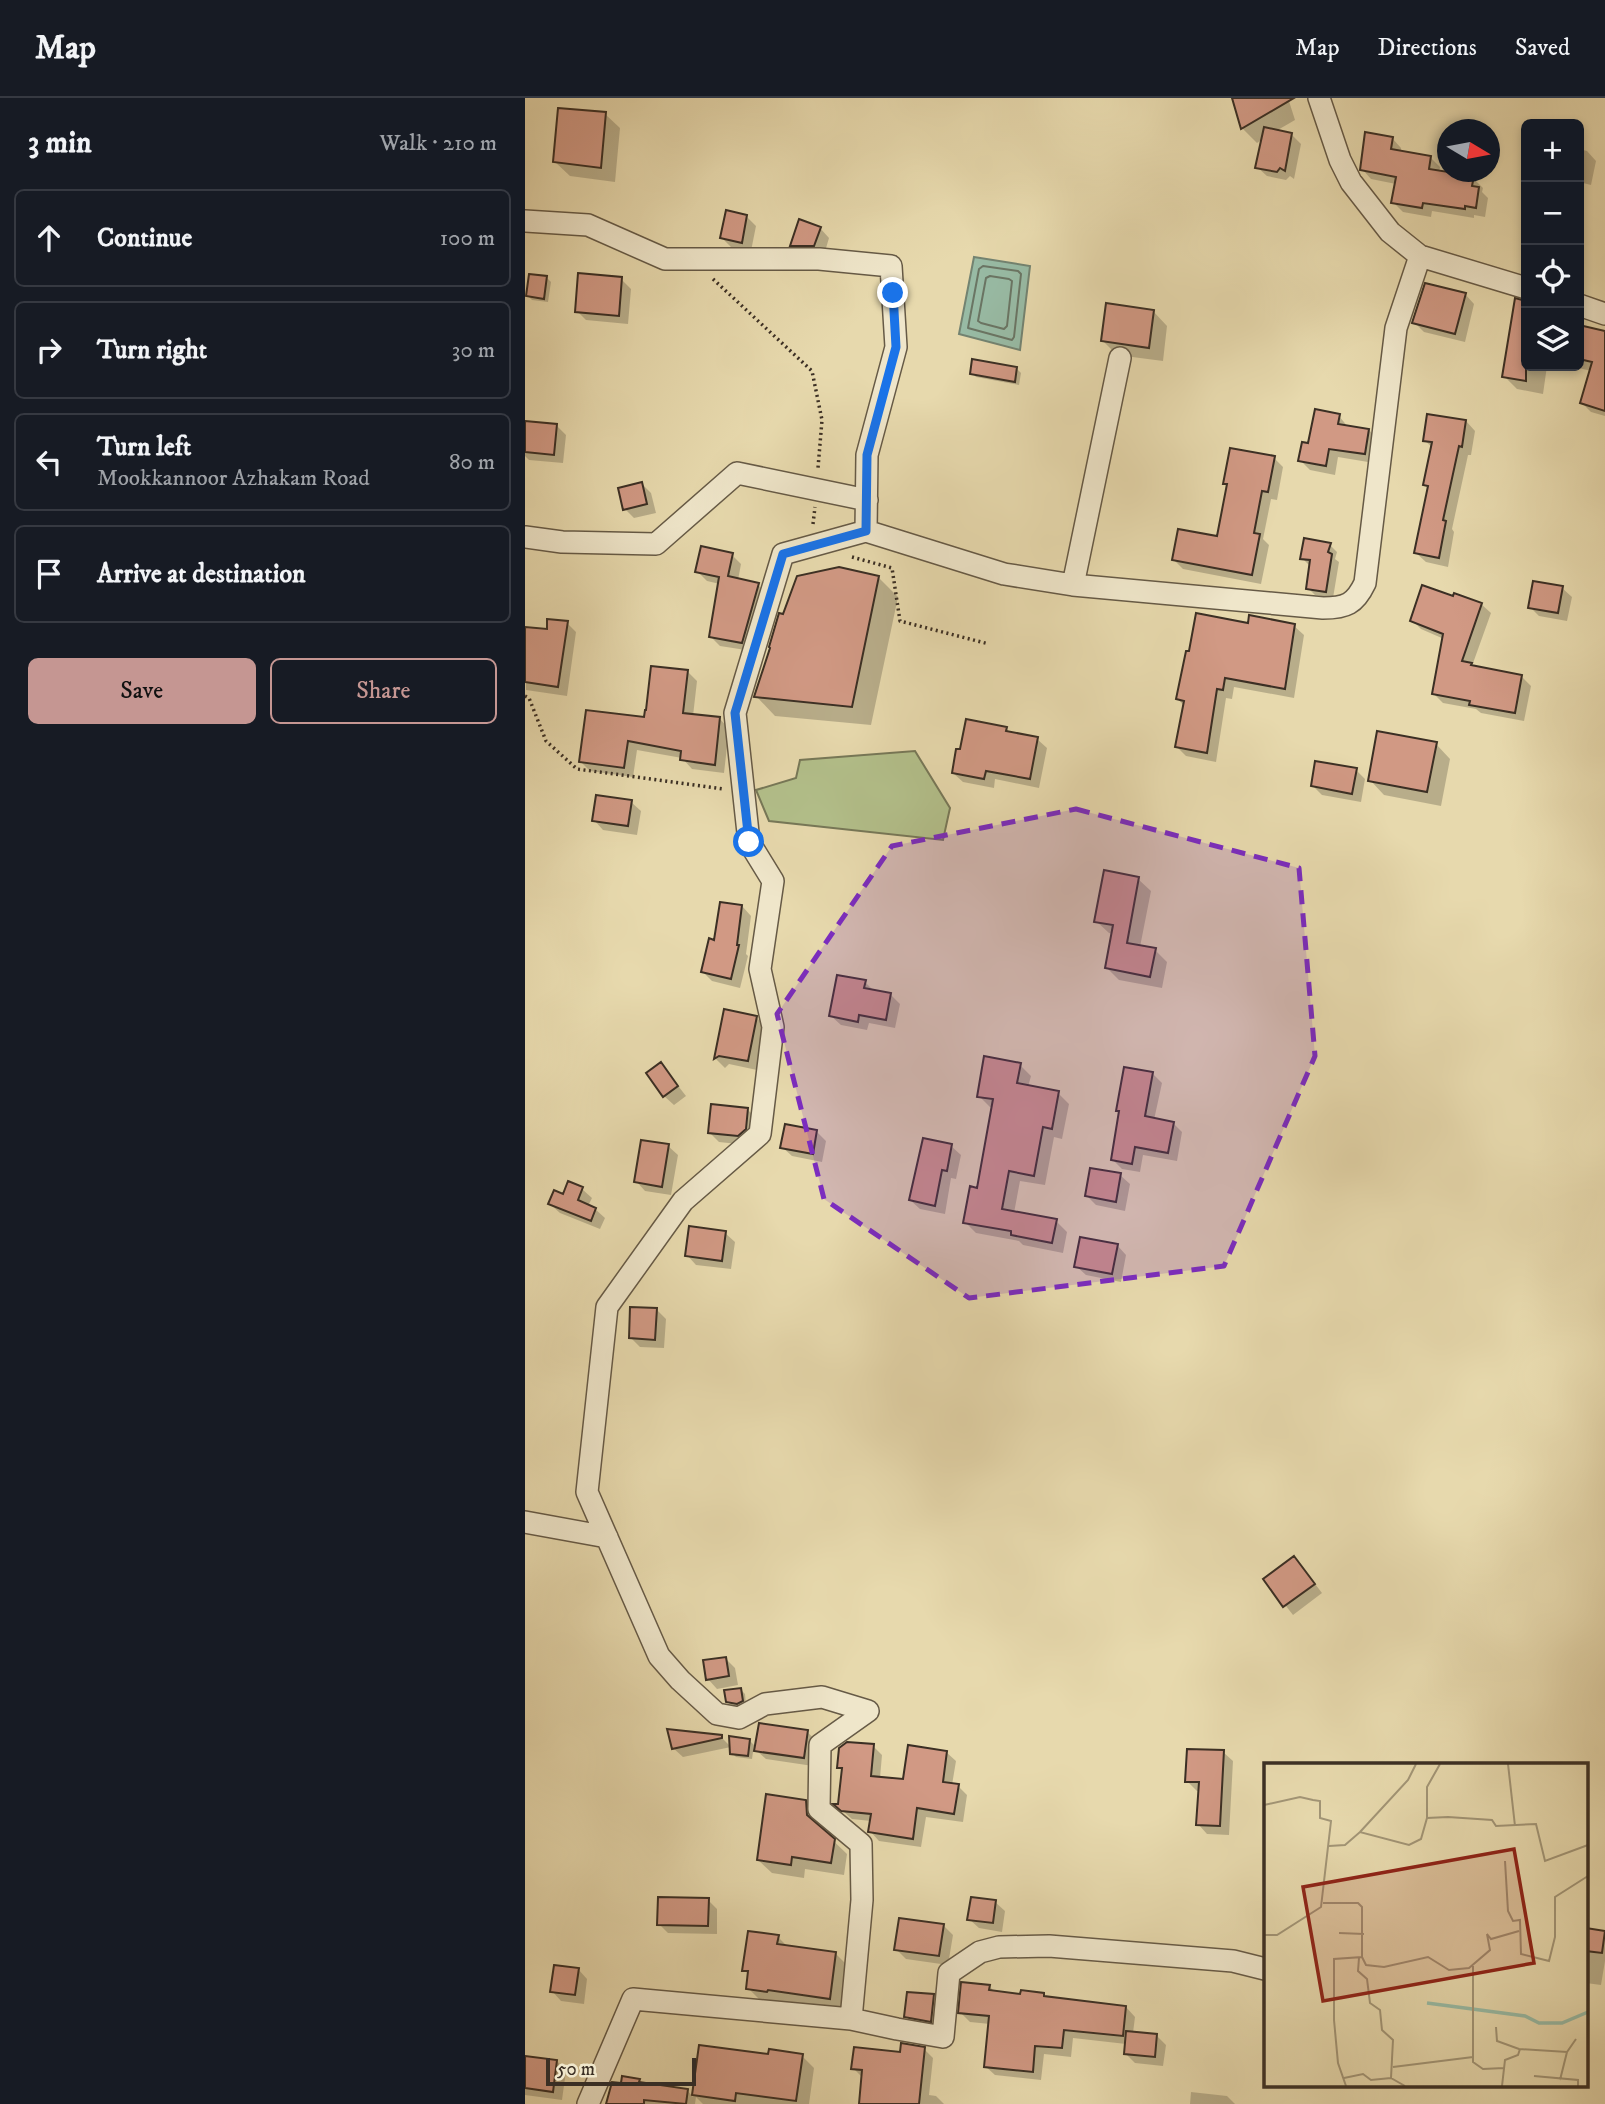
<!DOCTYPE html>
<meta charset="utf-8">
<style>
body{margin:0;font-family:"IM FELL DW Pica",serif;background:#20242c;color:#f1f3f6}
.controls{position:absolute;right:21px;top:21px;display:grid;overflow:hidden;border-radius:10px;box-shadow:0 4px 10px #0003}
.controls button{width:63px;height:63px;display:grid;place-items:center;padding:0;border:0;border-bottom:2px solid #363941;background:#171b24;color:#f1f3f6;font:35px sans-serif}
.compass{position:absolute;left:912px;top:21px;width:63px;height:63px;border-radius:50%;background:#171b24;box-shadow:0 4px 10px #0003;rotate:100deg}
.scale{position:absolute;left:21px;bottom:18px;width:150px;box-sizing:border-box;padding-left:7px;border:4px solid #3b2f24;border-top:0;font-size:19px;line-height:24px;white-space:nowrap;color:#3b2f24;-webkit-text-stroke:5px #efe6ca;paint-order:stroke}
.stop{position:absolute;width:21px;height:21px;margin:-16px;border:5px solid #1a73e8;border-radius:50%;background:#fff}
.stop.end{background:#1a73e8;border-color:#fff;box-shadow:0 2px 7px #0008}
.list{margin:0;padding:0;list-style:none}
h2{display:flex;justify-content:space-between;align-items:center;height:91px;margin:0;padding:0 28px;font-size:30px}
h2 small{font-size:23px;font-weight:400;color:#9ea1a6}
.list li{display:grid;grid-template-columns:46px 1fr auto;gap:21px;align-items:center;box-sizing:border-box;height:98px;margin:0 14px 14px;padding:0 14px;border:2px solid #363941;border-radius:10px}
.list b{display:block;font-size:26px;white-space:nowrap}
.list p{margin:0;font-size:23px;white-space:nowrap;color:#9ea1a6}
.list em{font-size:23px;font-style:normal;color:#9ea1a6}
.actions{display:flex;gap:14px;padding:21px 28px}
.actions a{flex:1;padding:16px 0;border:2px solid #c59692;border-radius:10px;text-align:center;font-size:24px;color:#c59692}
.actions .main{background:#c59692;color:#111}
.icon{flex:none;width:38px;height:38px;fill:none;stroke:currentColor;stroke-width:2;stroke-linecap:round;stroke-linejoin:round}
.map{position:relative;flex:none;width:1080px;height:2006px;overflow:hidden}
header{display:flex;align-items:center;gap:42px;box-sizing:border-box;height:98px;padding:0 35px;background:#171b24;border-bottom:2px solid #363941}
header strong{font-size:33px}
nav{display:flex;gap:38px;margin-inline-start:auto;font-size:24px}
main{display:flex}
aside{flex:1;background:#171b24}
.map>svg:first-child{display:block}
.green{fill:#b3c08b;stroke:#777858;stroke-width:2}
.water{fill:#98bba5;stroke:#738371;stroke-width:2}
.shadow{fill:#0003}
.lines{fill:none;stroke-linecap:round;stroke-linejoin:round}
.shore{stroke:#6a7564;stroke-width:2}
.building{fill:#d19984;stroke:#3b2f24;stroke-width:2}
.minor-casing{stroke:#665a46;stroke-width:24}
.path{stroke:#3b2f24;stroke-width:3.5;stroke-dasharray:2 3.5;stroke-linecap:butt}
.minor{stroke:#efe6ca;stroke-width:21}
.route{stroke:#1a73e8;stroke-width:9}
.marked{fill:#7b2cbf;fill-opacity:0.2;stroke:#7b2cbf;stroke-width:5;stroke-dasharray:14 9;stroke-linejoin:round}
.inset-river{fill:none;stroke:#98bba5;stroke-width:3.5}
.inset-road{fill:none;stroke:#a29576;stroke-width:2}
.view{fill:#8f2418;fill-opacity:0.15;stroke:#8f2418;stroke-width:3.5}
.inset-edge{fill:none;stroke:#3b2f24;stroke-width:3.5}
</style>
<header>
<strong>Map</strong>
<nav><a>Map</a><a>Directions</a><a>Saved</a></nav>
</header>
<main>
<aside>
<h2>3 min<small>Walk · 210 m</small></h2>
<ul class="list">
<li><svg class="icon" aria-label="ahead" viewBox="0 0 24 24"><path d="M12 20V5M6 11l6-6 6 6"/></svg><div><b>Continue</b></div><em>100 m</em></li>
<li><svg class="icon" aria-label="right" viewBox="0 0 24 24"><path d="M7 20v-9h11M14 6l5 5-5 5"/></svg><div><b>Turn right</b></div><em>30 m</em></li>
<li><svg class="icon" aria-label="left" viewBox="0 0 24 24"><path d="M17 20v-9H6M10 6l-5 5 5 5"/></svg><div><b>Turn left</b><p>Mookkannoor Azhakam Road</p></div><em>80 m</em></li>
<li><svg class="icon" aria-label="arrive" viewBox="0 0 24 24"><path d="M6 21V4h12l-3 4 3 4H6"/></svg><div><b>Arrive at destination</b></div></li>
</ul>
<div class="actions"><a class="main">Save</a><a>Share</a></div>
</aside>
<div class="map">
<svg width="1080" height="2006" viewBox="0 0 1080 2006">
<rect width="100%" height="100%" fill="#e7d9ad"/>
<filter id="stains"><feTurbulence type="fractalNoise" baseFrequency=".00286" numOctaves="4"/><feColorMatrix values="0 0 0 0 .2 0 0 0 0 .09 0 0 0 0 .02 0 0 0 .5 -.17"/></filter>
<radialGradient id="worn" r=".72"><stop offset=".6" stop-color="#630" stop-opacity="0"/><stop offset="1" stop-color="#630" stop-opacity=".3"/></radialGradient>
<path class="green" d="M 390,653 L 425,710 L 418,742 L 244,723 L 231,692 L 271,680 L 275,662 Z"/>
<path class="water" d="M 449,159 L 505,168 L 495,252 L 434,236 Z"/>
<path class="shadow" d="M 709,0 L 763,0 L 770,22 L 751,33 L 766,36 L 776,46 L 769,81 L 765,78 L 761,82 L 742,78 L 732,69 L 738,41 L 732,45 L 718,31 Z
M 80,16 L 95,30 L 90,84 L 45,78 L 30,64 Z
M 867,40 L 876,50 L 876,54 L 905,59 L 915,69 L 914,75 L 948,80 L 958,90 L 957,94 L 963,100 L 960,119 L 949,117 L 949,120 L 907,113 L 906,119 L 878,114 L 868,104 L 871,86 L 846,81 L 837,71 Z
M 1054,51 L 1062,53 L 1071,63 L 1066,87 L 1054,84 Z
M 221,118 L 231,128 L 226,153 L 206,149 L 197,140 Z
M 295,130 L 304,140 L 299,157 L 276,157 L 267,147 Z
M 22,180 L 26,184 L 23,204 L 7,202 L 3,198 Z
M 96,181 L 106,191 L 103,226 L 61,222 L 52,213 Z
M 940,196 L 949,206 L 940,244 L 899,234 L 889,224 Z
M 991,209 L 1001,211 L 1001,268 L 1022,268 L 1018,296 L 992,291 L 979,278 Z
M 628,213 L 642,228 L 638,263 L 592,257 L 578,243 Z
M 1054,229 L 1070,232 L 1080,243 L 1080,258 L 1076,275 L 1044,268 L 1054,268 Z
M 492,271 L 496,275 L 494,287 L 451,279 L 447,275 Z
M 1080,283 L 1080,318 L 1066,314 L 1057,305 Z
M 814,318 L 823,329 L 844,332 L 853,342 L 849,365 L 813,359 L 810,377 L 785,372 L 775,362 L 785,347 Z
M 941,323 L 950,333 L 946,357 L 943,357 L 927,431 L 929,434 L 923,469 L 901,464 L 891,455 L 904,391 L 900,387 L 908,350 L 899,342 Z
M 0,325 L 32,328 L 41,337 L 38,365 L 4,362 L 0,358 Z
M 749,360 L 758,369 L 752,402 L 746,401 L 738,441 L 744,447 L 736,486 L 658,471 L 649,462 L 694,440 L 703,388 L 700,385 Z
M 117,386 L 126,395 L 131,415 L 109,420 L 100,411 Z
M 805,447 L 812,454 L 810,461 L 814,464 L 808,500 L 790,497 L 783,490 L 784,467 L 777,460 Z
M 207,457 L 216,466 L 213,482 L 233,487 L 243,496 L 227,553 L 195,548 L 186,539 L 195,486 L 182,483 L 172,473 Z
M 354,480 L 373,499 L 346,627 L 250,618 L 231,598 L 259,517 Z
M 1037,490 L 1047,499 L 1042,523 L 1014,518 L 1005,509 Z
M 929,500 L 956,506 L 966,515 L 947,568 L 997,579 L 1006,588 L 999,623 L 956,615 L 951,611 L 918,605 L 909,596 L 919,541 L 896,531 L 887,522 Z
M 42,525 L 51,534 L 42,598 L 1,592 L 0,531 L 23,533 Z
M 724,527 L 769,528 L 779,537 L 769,600 L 709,589 L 707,601 L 701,600 L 691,664 L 661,658 L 652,649 L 659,608 L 653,601 Z
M 162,573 L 172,583 L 168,618 L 195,621 L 204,631 L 199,675 L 167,671 L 157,660 L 112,652 L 108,679 L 65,673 L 56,664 L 120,621 Z
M 481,630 L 486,636 L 512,641 L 522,650 L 514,690 L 470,681 L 469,690 L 438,684 L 428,675 L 437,653 Z
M 911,646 L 925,661 L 916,708 L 859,697 L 845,682 Z
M 831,672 L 840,681 L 836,704 L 797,697 L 787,687 Z
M 106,704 L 116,713 L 112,737 L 78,732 L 69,722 Z
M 613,781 L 626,793 L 615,849 L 630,852 L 642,864 L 637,890 L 594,882 L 582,870 L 588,836 L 584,835 L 571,823 Z
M 217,808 L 226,818 L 221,856 L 223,858 L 215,890 L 187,883 L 178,874 L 191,844 Z
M 340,884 L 350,894 L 366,897 L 375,906 L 370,930 L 344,925 L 342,932 L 316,927 L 306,918 Z
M 201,913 L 231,919 L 241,929 L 232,972 L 204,966 L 200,970 L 191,961 Z
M 136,966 L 161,998 L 149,1007 L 139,998 Z
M 495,967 L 506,978 L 503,989 L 533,995 L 544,1006 L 537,1041 L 529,1039 L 520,1087 L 495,1083 L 489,1115 L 531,1123 L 542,1134 L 538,1155 L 498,1147 L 494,1143 L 451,1135 L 440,1124 L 453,1092 L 468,1009 L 465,1009 L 454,998 Z
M 628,976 L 637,985 L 629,1022 L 648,1025 L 657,1034 L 652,1063 L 618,1057 L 615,1074 L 597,1071 L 588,1062 Z
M 222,1011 L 232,1021 L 222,1047 L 194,1044 L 184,1034 Z
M 291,1033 L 301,1043 L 297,1064 L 267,1058 L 257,1049 Z
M 143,1048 L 153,1057 L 146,1097 L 120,1093 L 111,1083 Z
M 426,1048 L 436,1057 L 431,1081 L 426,1080 L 420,1116 L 395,1111 L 385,1102 Z
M 595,1077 L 605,1086 L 600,1113 L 571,1107 L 562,1098 Z
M 57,1091 L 67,1100 L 63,1108 L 70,1111 L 80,1120 L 75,1131 L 35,1115 L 25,1106 L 38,1098 Z
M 200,1135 L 210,1144 L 206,1171 L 171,1167 L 162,1157 Z
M 592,1147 L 601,1157 L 596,1184 L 561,1177 L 551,1168 Z
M 132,1212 L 141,1221 L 139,1250 L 115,1249 L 105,1239 Z
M 777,1469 L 797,1495 L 768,1517 L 740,1481 Z
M 201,1561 L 210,1570 L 213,1587 L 192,1591 L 183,1581 Z
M 216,1592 L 220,1596 L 221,1607 L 217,1610 L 207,1608 L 202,1603 Z
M 282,1634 L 292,1643 L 288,1668 L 241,1661 L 231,1652 Z
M 196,1639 L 206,1649 L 158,1659 L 148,1650 Z
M 224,1642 L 229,1647 L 227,1661 L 211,1659 L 207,1655 Z
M 348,1648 L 357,1657 L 355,1680 L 379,1682 L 421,1654 L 431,1663 L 427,1687 L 433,1688 L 442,1697 L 438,1724 L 401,1719 L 396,1749 L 354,1743 L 345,1733 L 346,1723 L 327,1721 L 319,1714 L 313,1708 L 318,1673 L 314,1669 Z
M 698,1654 L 708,1663 L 704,1737 L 682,1736 L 673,1726 L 675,1693 L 672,1693 L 662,1683 Z
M 280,1703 L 294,1717 L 295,1730 L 322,1756 L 319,1777 L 280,1771 L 279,1780 L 247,1775 L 233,1762 Z
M 183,1802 L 192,1811 L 192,1836 L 143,1835 L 134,1826 Z
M 470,1804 L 480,1813 L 477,1834 L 454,1830 L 444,1821 Z
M 418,1827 L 428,1837 L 423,1867 L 381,1861 L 371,1851 Z
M 1061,1832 L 1080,1835 L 1080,1863 L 1076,1887 L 1061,1885 Z
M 253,1839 L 263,1849 L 311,1856 L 323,1868 L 317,1912 L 254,1903 L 254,1905 L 235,1902 L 223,1890 L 225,1877 L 219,1872 Z
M 53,1871 L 62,1881 L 59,1906 L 36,1903 L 27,1893 Z
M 464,1888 L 471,1895 L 497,1898 L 518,1897 L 522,1901 L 601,1909 L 610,1919 L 608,1935 L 631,1937 L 641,1947 L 638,1968 L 610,1965 L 600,1955 L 601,1946 L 548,1940 L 546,1959 L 519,1956 L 516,1982 L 470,1977 L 460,1968 L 465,1926 L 445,1924 L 435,1914 Z
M 408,1898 L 417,1907 L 415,1932 L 390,1928 L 381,1918 Z
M 175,1949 L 244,1958 L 277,1958 L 289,1970 L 284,2006 L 178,2006 L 171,1999 L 170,2006 L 83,2006 L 97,1987 L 114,1982 L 118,1986 L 162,1992 L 168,1999 Z
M 399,1951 L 408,1960 L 404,1997 L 411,1998 L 419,2006 L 335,2006 L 338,1980 L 328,1970 Z
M 0,1959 L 32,1963 L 41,1973 L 37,2002 L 0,1997 Z
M 666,1994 L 702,1998 L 710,2006 L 665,2006 Z"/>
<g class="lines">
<path class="shore" d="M 458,168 L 493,173 L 496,176 L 489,239 L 487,242 L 443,230 L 454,171 Z
M 465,178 L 484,181 L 487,183 L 482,228 L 479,231 L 456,225 L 453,223 L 461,180 Z"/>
</g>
<path class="building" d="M 707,0 L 769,0 L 716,31 Z
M 33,10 L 81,14 L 76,70 L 28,64 Z
M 739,29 L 767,35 L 760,73 L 755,70 L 752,74 L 730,70 Z
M 840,34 L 868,39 L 866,51 L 906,58 L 904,71 L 949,78 L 947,88 L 954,89 L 951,110 L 940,108 L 940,111 L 898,105 L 897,110 L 866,105 L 871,79 L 835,72 Z
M 201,112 L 222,117 L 217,145 L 195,140 Z
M 274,121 L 296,129 L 289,148 L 265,148 Z
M 53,175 L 97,179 L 94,218 L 50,214 Z
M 4,176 L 22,178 L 19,201 L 1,198 Z
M 900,185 L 941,195 L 930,236 L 887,225 Z
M 990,200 L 1001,203 L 1001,283 L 977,279 Z
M 581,205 L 629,212 L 624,250 L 576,243 Z
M 1054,227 L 1080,233 L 1080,313 L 1055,305 L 1067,264 L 1054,261 Z
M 447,261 L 492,269 L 490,284 L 445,276 Z
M 790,311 L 815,316 L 813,326 L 844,331 L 840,356 L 804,351 L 801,368 L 773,363 L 777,344 L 783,345 Z
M 902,316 L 941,322 L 937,349 L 934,348 L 918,422 L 921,423 L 914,460 L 889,455 L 903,388 L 898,387 L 907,344 L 898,343 Z
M 0,323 L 32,326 L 29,357 L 0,354 Z
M 705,350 L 750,358 L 743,394 L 737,393 L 729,435 L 735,436 L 727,477 L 647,462 L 653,431 L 692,438 L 702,386 L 698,386 Z
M 117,384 L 122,406 L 98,412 L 93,390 Z
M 779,440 L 806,445 L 803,454 L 807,456 L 801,494 L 781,491 L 785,462 L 775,461 Z
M 176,448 L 208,455 L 203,478 L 234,485 L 217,545 L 184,539 L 194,479 L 170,474 Z
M 314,469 L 354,478 L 327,609 L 229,599 L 245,550 L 244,549 L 254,515 L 258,516 L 272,478 Z
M 1008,483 L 1038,488 L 1033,515 L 1003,510 Z
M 897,487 L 928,498 L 929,495 L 957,505 L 937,563 L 947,565 L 946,567 L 997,577 L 990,615 L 944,607 L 945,603 L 907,596 L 918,536 L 885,523 Z
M 671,515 L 723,525 L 724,517 L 770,526 L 760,591 L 700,580 L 698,592 L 692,591 L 682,655 L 650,649 L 659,603 L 651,601 L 661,553 L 664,553 Z
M 22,521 L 43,523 L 33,589 L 0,584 L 0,529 L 22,531 Z
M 126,568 L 163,572 L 158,615 L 195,619 L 190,667 L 155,662 L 156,653 L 103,643 L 99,670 L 54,664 L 61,612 L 119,619 L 120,612 L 121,612 Z
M 441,621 L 482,629 L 481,633 L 513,639 L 505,681 L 461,673 L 459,681 L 427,675 L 431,651 L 435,651 Z
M 852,633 L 912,644 L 902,694 L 843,683 Z
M 790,663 L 832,670 L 827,696 L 786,688 Z
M 71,697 L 107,702 L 103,728 L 67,723 Z
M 579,772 L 614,779 L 602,845 L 631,850 L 625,879 L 580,870 L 588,827 L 569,824 Z
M 195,804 L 217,807 L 212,847 L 214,847 L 206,881 L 176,874 L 184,840 L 189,842 Z
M 312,877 L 341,882 L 339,890 L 366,895 L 361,922 L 334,917 L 333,924 L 304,918 Z
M 199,911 L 232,918 L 223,963 L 194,958 L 189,961 Z
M 459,958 L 496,965 L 492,985 L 534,993 L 527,1031 L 518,1029 L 509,1078 L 484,1073 L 477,1111 L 532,1121 L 527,1145 L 486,1137 L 486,1133 L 438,1125 L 445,1088 L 452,1090 L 468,1001 L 452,999 Z
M 136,964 L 153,988 L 138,999 L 121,975 Z
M 599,969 L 628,974 L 620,1018 L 649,1024 L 643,1055 L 610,1049 L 607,1066 L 586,1062 L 594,1013 L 591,1013 Z
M 186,1006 L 223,1010 L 221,1031 L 213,1038 L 183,1035 Z
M 260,1026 L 292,1032 L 288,1056 L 255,1050 Z
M 398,1040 L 427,1046 L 422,1073 L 417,1072 L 410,1108 L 384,1102 Z
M 116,1042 L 144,1046 L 137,1089 L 109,1084 Z
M 565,1070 L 596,1075 L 591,1104 L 560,1098 Z
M 43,1083 L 58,1089 L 53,1102 L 71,1110 L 66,1123 L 23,1106 L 29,1092 L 38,1096 Z
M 164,1128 L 201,1133 L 197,1163 L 160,1158 Z
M 555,1139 L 593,1146 L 587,1176 L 549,1169 Z
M 105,1209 L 132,1210 L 130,1242 L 104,1240 Z
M 769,1458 L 790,1486 L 758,1509 L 738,1481 Z
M 201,1559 L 204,1578 L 181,1582 L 178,1562 Z
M 216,1590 L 218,1603 L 212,1606 L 201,1604 L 199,1592 Z
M 234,1625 L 283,1632 L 279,1660 L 229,1653 Z
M 142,1631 L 197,1637 L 197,1640 L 147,1651 Z
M 204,1638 L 225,1641 L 223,1658 L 205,1656 Z
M 322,1644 L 349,1646 L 346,1678 L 378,1681 L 383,1647 L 422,1653 L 418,1684 L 434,1686 L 429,1716 L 392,1710 L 388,1741 L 343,1734 L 346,1716 L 316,1713 L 308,1706 L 313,1706 L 317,1670 L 312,1670 L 314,1650 Z
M 662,1651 L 699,1652 L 695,1728 L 671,1727 L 674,1684 L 660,1684 Z
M 241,1696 L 281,1702 L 282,1717 L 310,1741 L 306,1765 L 267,1759 L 266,1767 L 232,1762 Z
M 133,1799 L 184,1800 L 183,1828 L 132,1827 Z
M 446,1799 L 471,1802 L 468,1825 L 442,1822 Z
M 374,1820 L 419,1826 L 414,1858 L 369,1852 Z
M 1061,1830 L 1080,1833 L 1077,1855 L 1061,1853 Z
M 223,1833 L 254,1837 L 252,1846 L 311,1854 L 305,1901 L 243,1892 L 242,1894 L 221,1891 L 223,1873 L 217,1873 Z
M 29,1867 L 54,1870 L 50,1897 L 25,1894 Z
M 436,1884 L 465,1887 L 464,1892 L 495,1896 L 496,1892 L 519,1895 L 519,1898 L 601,1908 L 598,1938 L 539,1932 L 537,1950 L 510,1948 L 508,1974 L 459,1969 L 464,1918 L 433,1915 Z
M 382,1894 L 409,1896 L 406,1924 L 379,1919 Z
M 601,1933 L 632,1936 L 630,1959 L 599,1956 Z
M 376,1945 L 400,1949 L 394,2006 L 334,2006 L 337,1972 L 326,1971 L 329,1949 L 375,1954 Z
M 174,1947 L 243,1956 L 244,1951 L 278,1956 L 271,2003 L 211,1995 L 210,2003 L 167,1997 Z
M 0,1958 L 32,1962 L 28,1994 L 0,1990 Z
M 97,1978 L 115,1981 L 114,1984 L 163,1991 L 161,2006 L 119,2002 L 119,2006 L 81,2006 L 87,1984 L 96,1985 Z"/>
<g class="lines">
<defs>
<path id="minor" d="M 794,0 L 815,62 L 826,84 L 865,134 L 895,158 L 1001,190
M 0,123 L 63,127 L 140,161 L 294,161 L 366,168 L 371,249 L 342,357 L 341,433 L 479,476 L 548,487 L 798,510 C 821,510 830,506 840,485 L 871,230 L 895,158
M 1054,207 L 1080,216
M 0,439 L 37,444 L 131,446 L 212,375 L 342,402
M 548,487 L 595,260
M 0,1424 L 82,1439
M 326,1921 L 337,1802 L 336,1746 L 294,1711 L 295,1647 L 343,1613 L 297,1599 L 240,1606 L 214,1620 L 192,1616 L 155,1582 L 134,1558 L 62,1394 L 82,1209 L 158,1103 L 235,1036 L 248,929 L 235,871 L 248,783 L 224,744 L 210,615 L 258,456 L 341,433
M 63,2006 L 108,1901 L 326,1921 L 372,1931 L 418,1939 L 424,1875 L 455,1854 L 474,1849 L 524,1848 L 708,1863 L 740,1871"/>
</defs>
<use href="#minor" class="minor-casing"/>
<path class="path" d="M 188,181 L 287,273 L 297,322 L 293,370
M 288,426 L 290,409
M 327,459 L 367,470 L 375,523 L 464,546
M 0,598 L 4,600 L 21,643 L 52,671 L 199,691"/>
<use href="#minor" class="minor"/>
</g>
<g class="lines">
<path class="route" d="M 224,744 L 210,615 L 258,456 L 341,433 L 342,357 L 371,249 L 368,195"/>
</g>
<path class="marked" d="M 551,711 L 774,770 L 790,958 L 699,1168 L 444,1200 L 299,1101 L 252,916 L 367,748 Z"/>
<g transform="translate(739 1665)">
<rect width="324" height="324" fill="#e7d9ad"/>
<path class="inset-river" d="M 163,240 L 261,253 L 275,260 L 298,260 L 324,249"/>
<path class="inset-road" d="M 244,1 L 251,63M 0,42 L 36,34 L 49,37 L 56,38 L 56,55 L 67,58 L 57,144 L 13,172 L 0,172M 163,55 L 163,24 L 176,1M 96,69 L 144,17 L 152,1M 65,83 L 81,82 L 96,69 L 145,82 L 157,76 L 163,55 L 184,54 L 228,57 L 232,63 L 272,61 L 281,98 L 324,82M 241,98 L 244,148 L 249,158 L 256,157 L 257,191 L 285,198 L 291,174 L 291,134 L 324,113M 59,140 L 94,140 L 98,144 L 98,194 L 70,196 L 70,257 L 74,300 L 82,323M 75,170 L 100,171M 98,194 L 102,202 L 120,204 L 164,194 L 185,207 L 205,205 L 226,187 L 223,171 L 227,176 L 255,168M 95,195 L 94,208 L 103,216 L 106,240 L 116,247 L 118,267 L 129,277 L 127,315 L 141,323M 209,203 L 209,299 L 219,306 L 240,305M 232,264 L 233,278 L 255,286 L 303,289 L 312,276M 129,304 L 209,294M 270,313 L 314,317 L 314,323M 80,315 L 99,311 L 107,317 L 127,315M 296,317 L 303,289M 238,323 L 241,297 L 254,292 L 256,286"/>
<path class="view" d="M 250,86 L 270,200 L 59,238 L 39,124 Z"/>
<rect width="324" height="324" class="inset-edge"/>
</g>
<rect width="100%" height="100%" filter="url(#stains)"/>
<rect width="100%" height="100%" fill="url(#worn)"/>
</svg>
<div class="controls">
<button>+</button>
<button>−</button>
<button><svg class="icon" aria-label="locate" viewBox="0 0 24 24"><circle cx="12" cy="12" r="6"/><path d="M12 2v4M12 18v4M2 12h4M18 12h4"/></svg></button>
<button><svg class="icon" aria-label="layers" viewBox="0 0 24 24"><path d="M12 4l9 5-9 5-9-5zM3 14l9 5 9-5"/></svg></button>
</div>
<svg class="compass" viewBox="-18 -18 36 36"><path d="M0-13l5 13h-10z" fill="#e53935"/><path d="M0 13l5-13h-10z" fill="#9ea1a6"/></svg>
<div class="scale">50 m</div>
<div class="stop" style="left:224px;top:744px"></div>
<div class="stop end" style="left:368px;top:195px"></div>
</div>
</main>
